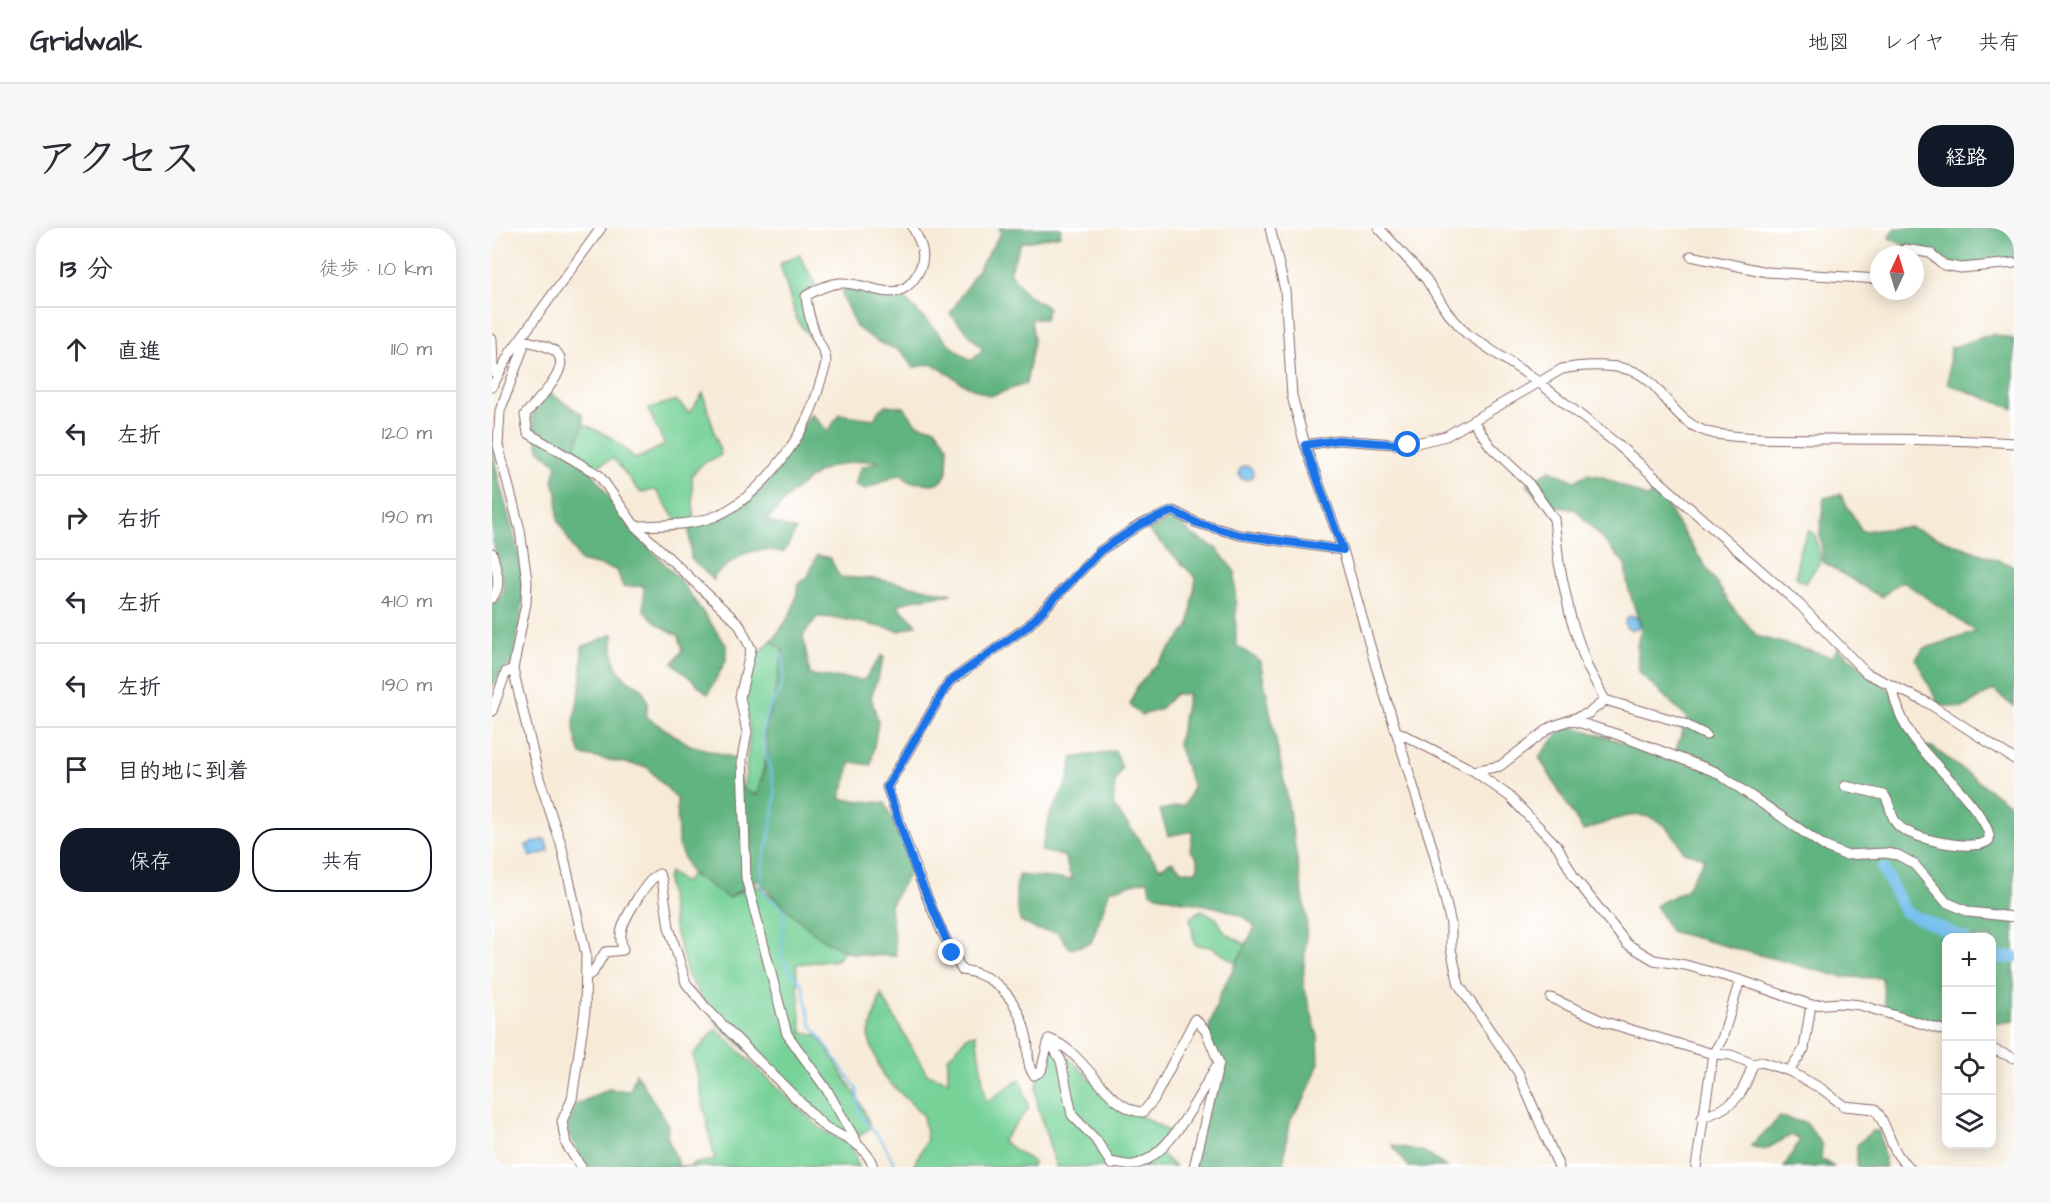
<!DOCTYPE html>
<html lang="ja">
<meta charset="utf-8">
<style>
body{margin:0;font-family:"Architects Daughter","Klee One",sans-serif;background:#f7f7f7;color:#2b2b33}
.controls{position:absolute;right:18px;bottom:18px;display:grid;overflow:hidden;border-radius:12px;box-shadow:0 3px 15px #0003}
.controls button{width:54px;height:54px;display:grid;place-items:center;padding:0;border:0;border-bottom:2px solid #e1e1e2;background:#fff;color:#2b2b33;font:30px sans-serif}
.compass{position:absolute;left:1378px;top:18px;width:54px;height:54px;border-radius:50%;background:#fff;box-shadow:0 3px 15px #0003;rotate:4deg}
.stop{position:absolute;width:18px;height:18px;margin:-14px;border:4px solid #1a73e8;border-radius:50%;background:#fff}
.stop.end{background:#1a73e8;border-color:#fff;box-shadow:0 2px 6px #0008}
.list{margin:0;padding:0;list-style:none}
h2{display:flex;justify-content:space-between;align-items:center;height:78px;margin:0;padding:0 24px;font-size:26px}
h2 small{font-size:20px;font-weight:400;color:#7c7c81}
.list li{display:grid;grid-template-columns:39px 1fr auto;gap:18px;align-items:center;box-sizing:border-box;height:84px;padding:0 24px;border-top:2px solid #e1e1e2}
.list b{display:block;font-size:22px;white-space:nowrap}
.list em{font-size:20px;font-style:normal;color:#7c7c81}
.actions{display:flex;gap:12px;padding:18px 24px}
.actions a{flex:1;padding:14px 0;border:2px solid #111827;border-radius:24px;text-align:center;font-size:21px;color:#111827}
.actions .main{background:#111827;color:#fff}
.icon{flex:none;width:33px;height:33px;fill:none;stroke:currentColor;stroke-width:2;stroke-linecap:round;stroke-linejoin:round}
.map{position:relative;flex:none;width:1522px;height:939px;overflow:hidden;border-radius:24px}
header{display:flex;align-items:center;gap:36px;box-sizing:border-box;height:84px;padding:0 30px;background:#fff;border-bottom:2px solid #e1e1e2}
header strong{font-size:28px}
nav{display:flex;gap:33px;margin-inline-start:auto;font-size:21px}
.intro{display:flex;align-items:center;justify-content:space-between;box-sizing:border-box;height:144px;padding:0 36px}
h1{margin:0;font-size:42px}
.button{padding:15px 27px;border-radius:24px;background:#111827;color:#fff;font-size:21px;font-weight:700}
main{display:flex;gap:36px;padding:0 36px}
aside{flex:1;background:#fff;border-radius:24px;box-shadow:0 3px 15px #0003}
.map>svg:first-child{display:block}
.green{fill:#77d298;stroke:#607862;stroke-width:1.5}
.forest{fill:#61b480;stroke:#566a56;stroke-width:1.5}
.water{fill:#75c0ee;stroke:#60708c;stroke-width:1.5}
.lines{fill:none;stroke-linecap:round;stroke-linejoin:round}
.stream{stroke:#75c0ee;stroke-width:2}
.river{stroke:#75c0ee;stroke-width:12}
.minor-casing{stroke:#876668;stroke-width:11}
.minor{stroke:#fff;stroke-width:9}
.route{stroke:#1a73e8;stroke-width:8}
</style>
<header>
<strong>Gridwalk</strong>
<nav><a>地図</a><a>レイヤ</a><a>共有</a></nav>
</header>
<div class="intro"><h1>アクセス</h1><a class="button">経路</a></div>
<main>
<aside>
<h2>13 分<small>徒歩 · 1.0 km</small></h2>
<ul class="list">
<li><svg class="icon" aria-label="ahead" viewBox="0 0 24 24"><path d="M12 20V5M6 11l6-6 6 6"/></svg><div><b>直進</b></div><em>110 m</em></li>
<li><svg class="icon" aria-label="left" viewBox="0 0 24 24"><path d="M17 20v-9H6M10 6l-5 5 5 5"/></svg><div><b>左折</b></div><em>120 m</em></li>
<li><svg class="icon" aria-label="right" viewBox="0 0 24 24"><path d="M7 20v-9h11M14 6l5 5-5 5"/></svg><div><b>右折</b></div><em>190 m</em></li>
<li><svg class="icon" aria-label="left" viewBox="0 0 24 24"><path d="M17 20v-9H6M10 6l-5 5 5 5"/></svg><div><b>左折</b></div><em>410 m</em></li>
<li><svg class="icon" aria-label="left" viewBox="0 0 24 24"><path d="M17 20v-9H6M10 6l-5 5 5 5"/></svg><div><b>左折</b></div><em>190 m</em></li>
<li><svg class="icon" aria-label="arrive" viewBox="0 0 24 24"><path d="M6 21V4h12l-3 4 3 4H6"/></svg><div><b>目的地に到着</b></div></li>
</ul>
<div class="actions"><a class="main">保存</a><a>共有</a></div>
</aside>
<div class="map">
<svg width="1522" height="939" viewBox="0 0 1522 939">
<rect width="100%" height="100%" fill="#fff"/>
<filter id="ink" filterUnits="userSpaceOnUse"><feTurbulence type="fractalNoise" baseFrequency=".0167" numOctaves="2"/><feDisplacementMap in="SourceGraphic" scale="12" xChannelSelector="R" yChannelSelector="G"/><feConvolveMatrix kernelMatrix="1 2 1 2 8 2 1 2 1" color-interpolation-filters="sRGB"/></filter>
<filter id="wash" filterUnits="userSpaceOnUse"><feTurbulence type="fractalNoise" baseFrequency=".008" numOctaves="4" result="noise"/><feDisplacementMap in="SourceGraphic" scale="24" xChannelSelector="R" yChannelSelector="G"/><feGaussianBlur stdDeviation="1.35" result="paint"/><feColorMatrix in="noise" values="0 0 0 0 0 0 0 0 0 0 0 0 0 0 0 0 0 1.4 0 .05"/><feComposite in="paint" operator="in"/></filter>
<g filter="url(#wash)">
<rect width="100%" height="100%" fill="#f7ebd8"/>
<path class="green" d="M 307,26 L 326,62 L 314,68 L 330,124 L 305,93 L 288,36 Z
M 211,165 L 229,227 L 210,236 L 200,247 L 202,294 L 187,297 L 164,262 L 148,264 L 121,230 L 100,241 L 83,219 L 92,196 L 120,210 L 144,231 L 173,217 L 156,181 L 184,172 L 197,185 Z
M 1316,303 L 1323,306 L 1329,333 L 1313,355 L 1304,349 L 1306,326 Z
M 279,413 L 291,422 L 281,476 L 272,499 L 274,529 L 265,567 L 252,562 L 258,502 L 251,468 L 264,428 Z
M 177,644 L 193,655 L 198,647 L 212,652 L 236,670 L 263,656 L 352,722 L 345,732 L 304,736 L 310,804 L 327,808 L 367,872 L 379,899 L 364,911 L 345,901 L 226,797 L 196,748 L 182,699 L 175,652 Z
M 709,682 L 725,691 L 733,705 L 755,717 L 746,736 L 719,719 L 703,717 L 698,690 Z
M 389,766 L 435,846 L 456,853 L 456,830 L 475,808 L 484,806 L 494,874 L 528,851 L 537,880 L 510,913 L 541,934 L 540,939 L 421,939 L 435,911 L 431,887 L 391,848 L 376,809 Z
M 224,801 L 328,900 L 360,917 L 366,939 L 199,939 L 200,936 L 223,932 L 201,827 Z
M 557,811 L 632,883 L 649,888 L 680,905 L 663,920 L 683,939 L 564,939 L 546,879 L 544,861 Z"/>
<path class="forest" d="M 507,0 L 569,0 L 568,7 L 529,15 L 517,44 L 534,66 L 556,80 L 553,91 L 539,91 L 542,112 L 534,156 L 498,168 L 470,155 L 446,139 L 438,136 L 421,140 L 409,123 L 386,114 L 364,99 L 350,68 L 352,59 L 408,66 L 458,117 L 479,133 L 491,121 L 458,86 L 509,5 Z
M 1402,0 L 1522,0 L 1522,34 L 1466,39 L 1438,25 L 1416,19 L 1397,10 Z
M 1500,106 L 1522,111 L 1522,181 L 1456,156 L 1458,120 Z
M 57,165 L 90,186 L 92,196 L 83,219 L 139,301 L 188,352 L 234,417 L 234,432 L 216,466 L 181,435 L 191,422 L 187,408 L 167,397 L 152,383 L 152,358 L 131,359 L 125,342 L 88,333 L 66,292 L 65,265 L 61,253 L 65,237 L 47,221 L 40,191 L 42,180 Z
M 394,177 L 412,179 L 424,196 L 443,200 L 456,218 L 455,245 L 450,253 L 441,256 L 418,254 L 408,246 L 372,262 L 363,257 L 368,240 L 387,233 C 376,231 340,237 331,242 C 312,251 287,277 275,293 L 304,302 L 292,324 C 257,317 248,327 222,348 L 222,352 L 199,331 L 197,299 L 263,265 L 319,186 L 336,203 L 348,186 L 382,191 L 387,182 Z
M 0,210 C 3,259 27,305 31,354 C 33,380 24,410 21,436 L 11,442 L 0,459 L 0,377 L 11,365 L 11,355 L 0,309 Z
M 1058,242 L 1083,253 L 1095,246 L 1111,249 L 1156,270 L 1165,259 L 1181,289 L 1241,380 L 1265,408 L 1340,429 L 1346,420 L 1401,464 L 1424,517 L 1440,519 L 1522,580 L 1522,793 L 1500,796 L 1500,710 L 1454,710 L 1454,798 L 1394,784 L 1390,750 L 1350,749 L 1178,703 L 1164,677 L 1194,662 L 1213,630 L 1192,624 C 1164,573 1138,585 1091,603 L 1047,529 L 1069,502 L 1083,499 L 1181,530 L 1195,490 L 1147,444 L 1145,418 L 1149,400 L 1136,359 L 1133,336 L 1084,282 L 1053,276 L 1034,256 Z
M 1348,266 L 1370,303 L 1417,299 L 1522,338 L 1522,479 L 1501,462 L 1471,480 L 1447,477 L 1424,431 L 1431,421 L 1484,404 L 1410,353 L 1389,369 L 1331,334 L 1328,305 L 1332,270 Z
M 683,289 L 699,306 L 725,321 L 743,344 L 744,417 L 768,433 L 793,558 L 815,692 L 811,755 L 826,809 L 827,835 L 813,870 L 797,894 L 791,939 L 699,939 L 725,842 L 715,806 L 728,766 L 763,699 C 743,674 687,677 658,664 L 656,652 L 618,662 L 599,715 L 579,721 L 565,704 L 545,702 L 528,693 C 525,677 521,663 527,647 L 580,652 L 572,628 L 549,623 L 558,586 L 575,555 L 581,530 L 623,523 L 630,540 L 623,554 L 621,577 L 668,640 L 680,633 C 687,642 692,644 704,643 C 709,633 705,629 698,622 L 701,603 L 676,608 L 668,582 L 693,577 L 701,559 L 686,517 L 696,466 L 683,466 L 667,482 L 649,487 L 638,477 L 645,459 L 697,399 L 704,350 L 656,302 Z
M 325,327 L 338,330 L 348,349 L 385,351 L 460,366 L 424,371 L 405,377 L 425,397 L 408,403 L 346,390 L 325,389 L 311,407 L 318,447 L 372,452 L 390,427 L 392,430 L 379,469 L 386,494 L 379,537 L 359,534 L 348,571 L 393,575 L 422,637 L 398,677 L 404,728 C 386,727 365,729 348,721 C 317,706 290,675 265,652 L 236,670 L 198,644 L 186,617 L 185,571 L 155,539 L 89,527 C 78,496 82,491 88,462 C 91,449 90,433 90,419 L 121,406 C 120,436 122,447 150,460 L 156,474 L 154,489 L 198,517 L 247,531 L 250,561 L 265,568 L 276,528 L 273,496 L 281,476 L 291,422 L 279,413 C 295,394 304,381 306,355 L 316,349 Z
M 144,845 L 176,897 L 175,908 L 187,938 L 201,939 L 92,939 L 75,901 L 83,877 L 116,861 L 138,863 Z
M 1288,889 L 1314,895 L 1330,917 L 1329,931 L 1342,939 L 1292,939 L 1308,912 L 1300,907 L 1272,922 L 1259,918 Z
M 1380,903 L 1387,903 L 1394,939 L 1365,939 L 1365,917 Z
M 900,917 L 932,924 L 954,939 L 917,939 Z"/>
<path class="water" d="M747 245a7 7 0 1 1 14 0a7 7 0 1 1-14 0Z
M1133 395a7 7 0 1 1 14 0a7 7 0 1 1-14 0Z
M 53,611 L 57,623 L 38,629 L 34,617 Z"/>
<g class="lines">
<path class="stream" d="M 290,427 C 297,467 277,467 272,497 C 268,521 283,546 283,570 C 282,600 269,628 269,657 L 275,669 L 293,681 L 289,726 L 295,738 L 310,756 L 319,796 L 365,861 L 368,886 L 392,916 L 404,939"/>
<path class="river" d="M 1391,640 L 1413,684 L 1472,710
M 1500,727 L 1507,730 L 1522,729"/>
</g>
</g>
<g filter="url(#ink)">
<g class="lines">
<defs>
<path id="minor" d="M 778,0 L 793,62 L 800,168 L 813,217 L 851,322 L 884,439 L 942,625 L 959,696 L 959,721 L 967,757 L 1026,844 L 1067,939
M 887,0 L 934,51 L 955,84 L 974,105 L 1045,153 L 1125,216 L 1308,377 L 1374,445 L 1436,475 L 1522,531
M 0,5 L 5,0
M 1410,27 L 1413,21 L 1438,25 L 1452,37 L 1469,40 L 1522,35
M 1199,28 L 1275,44 L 1387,51
M 0,111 L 1,140 L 5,148
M 28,111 C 39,115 55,116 64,124 C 82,140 43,174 33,187 L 36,205 L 107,247 L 143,298 L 247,396 L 259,421 L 248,469 L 255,504 L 250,531 L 254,650 L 295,806 L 335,862 L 365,915
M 28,111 L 31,120 L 8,183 L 6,217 L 28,302 L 35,353 L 34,375 L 21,441 L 47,550 L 69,616 L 94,726 L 93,783 L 80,871 L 70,893 L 74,916 L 89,939
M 0,159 L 18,125 L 109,0
M 981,193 L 999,219 L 1035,253 L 1062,291 L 1067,335 L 1079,391 L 1095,438 L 1113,472 L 1188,494 L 1214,507
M 813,217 L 846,212 L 916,217 L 954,208 L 1070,141 C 1090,137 1118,136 1138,142 C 1172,152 1178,198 1224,206 C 1263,212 1304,210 1343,211 C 1403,211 1462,211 1522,215
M 143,298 C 170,297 199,298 224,288 C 272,267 316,204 328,155 C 330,149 334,139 334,133 C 334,125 327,115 324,108 C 319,95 315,81 314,68 C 324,62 336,56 348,55 C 378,53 406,83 427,43 C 435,27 429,15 421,0
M 0,325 C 4,340 11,358 0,370
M 0,483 L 14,444 L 21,441
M 1079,492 L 1124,506 L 1224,544 L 1332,618 L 1353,627 L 1393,625 L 1406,627 L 1422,636 L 1454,674 L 1477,684 L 1522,689
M 906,504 L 982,543 L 1017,568 L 1066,619 L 1082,649 L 1135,716 L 1162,732 L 1193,737 L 1248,752 L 1319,777 L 1348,775 L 1368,777 L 1454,803
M 982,543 L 1008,538 L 1059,499 L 1097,485 L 1113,472
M 1353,558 L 1392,567 C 1399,576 1398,588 1405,596 C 1416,611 1484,625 1497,612 C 1501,589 1435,531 1421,510 C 1410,494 1404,478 1400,459
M 95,748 L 101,744 L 113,724 L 131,722 C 130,717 128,712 129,707 C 129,694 155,651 167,646 L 170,652 L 177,699 L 194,755 L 214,780 L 332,898 C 351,911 374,914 381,939
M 1059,770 L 1113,794 L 1221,826 L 1239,827 L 1261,836 L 1270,834 L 1297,843 L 1330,861 L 1352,878 L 1383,881 C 1398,899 1397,924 1417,939
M 557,811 L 549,843 L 542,847 C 534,838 537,822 535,811 C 528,776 507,747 470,742 C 437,685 417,621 395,559 L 457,454 L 536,398 L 608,323 L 649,296 L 681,283 L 705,295 L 748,307 L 851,322
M 557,811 C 594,823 614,882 651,884 L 662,871 L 703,791 L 714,803 L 727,835 L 702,939
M 557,811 L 569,833 L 580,887 L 604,912 L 620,937
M 1500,821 L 1522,830
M 1297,843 L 1312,821 L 1319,777
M 1210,890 C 1243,876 1249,872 1261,836
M 618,934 C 626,935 634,938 641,937 C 678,930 705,869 724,839
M 1204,939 L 1221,826 L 1230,811 L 1248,752"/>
</defs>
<use href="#minor" class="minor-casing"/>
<use href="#minor" class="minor"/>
</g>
</g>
<g class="lines" filter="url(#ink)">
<path class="route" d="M 460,725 L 424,643 L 395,559 L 457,454 L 536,398 L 608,323 L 649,296 L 681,283 L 705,295 L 748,307 L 851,322 L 813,217 L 846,212 L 916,217"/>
</g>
</svg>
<div class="controls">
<button>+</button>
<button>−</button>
<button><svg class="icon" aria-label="locate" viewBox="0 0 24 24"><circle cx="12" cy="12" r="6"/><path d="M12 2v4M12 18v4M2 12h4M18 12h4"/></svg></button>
<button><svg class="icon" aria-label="layers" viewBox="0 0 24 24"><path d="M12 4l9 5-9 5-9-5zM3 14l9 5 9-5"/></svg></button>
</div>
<svg class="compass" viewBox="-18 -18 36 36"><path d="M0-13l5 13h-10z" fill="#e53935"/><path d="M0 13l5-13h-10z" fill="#7c7c81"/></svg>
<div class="stop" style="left:916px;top:217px"></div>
<div class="stop end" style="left:460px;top:725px"></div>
</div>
</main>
